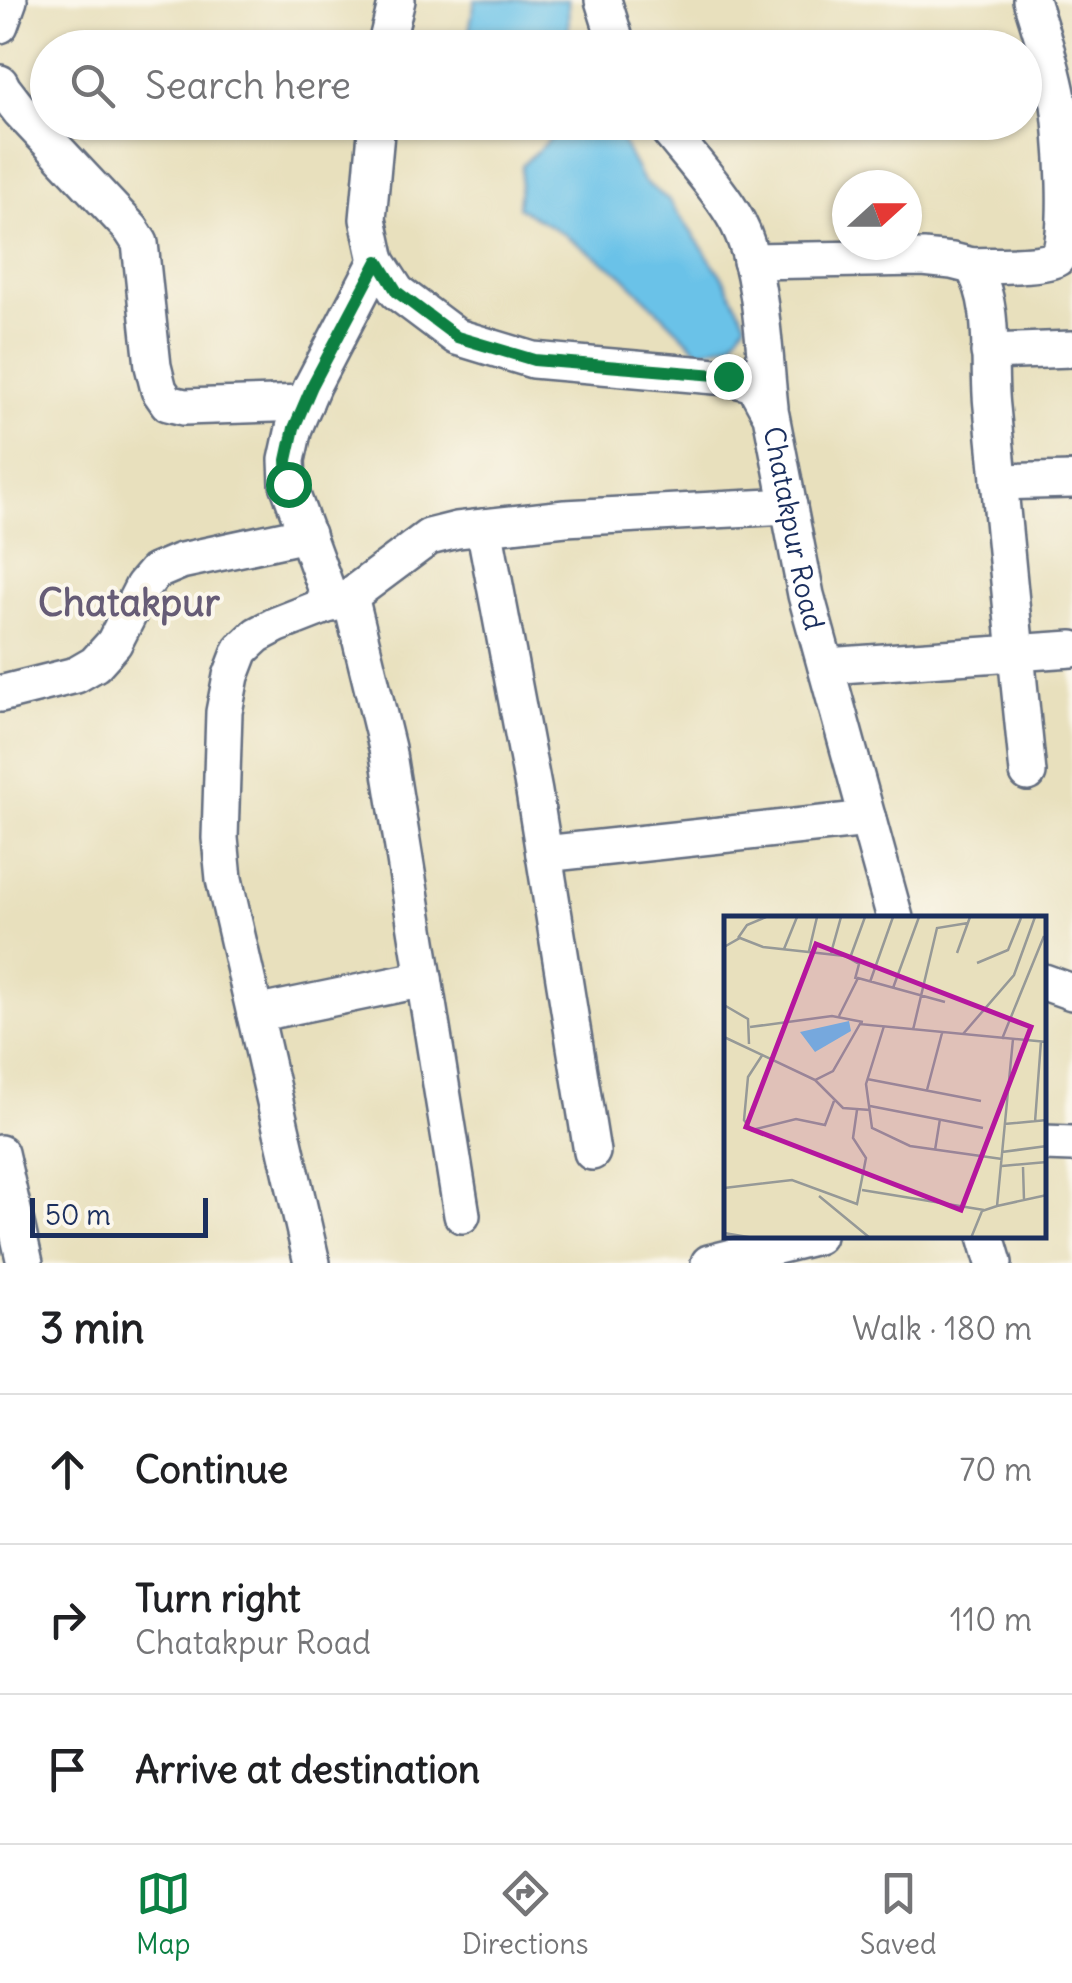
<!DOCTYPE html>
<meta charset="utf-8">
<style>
body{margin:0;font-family:Delius,sans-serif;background:#f6f6f6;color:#202124}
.compass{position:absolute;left:832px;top:170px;width:90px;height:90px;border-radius:50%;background:#fff;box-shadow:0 2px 8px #0004;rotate:69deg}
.scale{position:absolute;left:30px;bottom:25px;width:178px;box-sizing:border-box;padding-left:10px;border:5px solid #1b2f5e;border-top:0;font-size:28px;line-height:35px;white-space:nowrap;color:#1b2f5e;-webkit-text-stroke:8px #fbf7ec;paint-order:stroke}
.stop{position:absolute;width:30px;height:30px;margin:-22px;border:8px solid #0b8043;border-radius:50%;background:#fff}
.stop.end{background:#0b8043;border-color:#fff;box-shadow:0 2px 10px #0008}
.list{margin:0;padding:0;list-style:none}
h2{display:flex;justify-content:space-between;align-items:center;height:130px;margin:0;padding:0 40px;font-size:42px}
h2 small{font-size:32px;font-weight:400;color:#757577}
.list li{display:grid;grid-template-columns:65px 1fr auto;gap:30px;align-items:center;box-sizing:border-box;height:150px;padding:0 40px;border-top:2px solid #e0e0e0}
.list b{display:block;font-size:38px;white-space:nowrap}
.list p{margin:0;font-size:32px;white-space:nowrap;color:#757577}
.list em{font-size:32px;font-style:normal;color:#757577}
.icon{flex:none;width:55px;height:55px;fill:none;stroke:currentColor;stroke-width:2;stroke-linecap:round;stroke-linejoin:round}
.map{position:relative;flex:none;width:1072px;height:1263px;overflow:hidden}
.search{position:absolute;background:#fff;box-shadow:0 2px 8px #0004;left:30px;right:30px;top:30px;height:110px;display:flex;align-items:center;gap:25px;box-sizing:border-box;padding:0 35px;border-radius:55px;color:#757577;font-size:38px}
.sheet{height:580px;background:#fff}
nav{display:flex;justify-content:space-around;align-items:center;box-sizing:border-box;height:140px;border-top:2px solid #e0e0e0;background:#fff;font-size:28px;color:#757577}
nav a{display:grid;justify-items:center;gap:5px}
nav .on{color:#0b8043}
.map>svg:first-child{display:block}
.water{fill:#6bc2e8;stroke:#4378a3;stroke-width:2.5}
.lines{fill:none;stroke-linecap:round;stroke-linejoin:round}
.minor-casing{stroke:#636d7f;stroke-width:40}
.minor{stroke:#fff;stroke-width:35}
.route{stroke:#0b8043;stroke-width:12}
.labels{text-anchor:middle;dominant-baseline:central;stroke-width:8;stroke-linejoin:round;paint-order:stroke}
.street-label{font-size:28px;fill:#1b2f5e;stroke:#fbf7ec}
.district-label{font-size:38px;font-weight:bold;fill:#665c76;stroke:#fbf7ec}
.inset-road{fill:none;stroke:#969997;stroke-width:2.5}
.view{fill:#b5179e;fill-opacity:0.15;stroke:#b5179e;stroke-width:5}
.inset-edge{fill:none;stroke:#1b2f5e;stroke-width:5}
</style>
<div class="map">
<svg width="1072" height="1263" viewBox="0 0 1072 1263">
<rect width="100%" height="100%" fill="#fbf7ec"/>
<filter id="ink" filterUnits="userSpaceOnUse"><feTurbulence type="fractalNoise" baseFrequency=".01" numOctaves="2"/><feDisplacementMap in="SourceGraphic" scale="20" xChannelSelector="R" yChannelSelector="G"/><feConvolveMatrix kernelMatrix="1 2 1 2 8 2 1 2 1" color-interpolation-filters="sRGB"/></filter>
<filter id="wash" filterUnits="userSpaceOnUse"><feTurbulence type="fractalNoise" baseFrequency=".0048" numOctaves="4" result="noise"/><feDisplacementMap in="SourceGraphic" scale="40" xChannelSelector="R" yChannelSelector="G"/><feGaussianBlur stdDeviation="2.25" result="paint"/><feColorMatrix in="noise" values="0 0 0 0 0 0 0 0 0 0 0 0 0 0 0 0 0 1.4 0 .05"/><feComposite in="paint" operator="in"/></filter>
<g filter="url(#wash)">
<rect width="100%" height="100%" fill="#e8e0bd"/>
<path class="water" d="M 475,0 L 568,0 L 569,47 L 466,47 Z
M 567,123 L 612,123 L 643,181 L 669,200 L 723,278 L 746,322 L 732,343 L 699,351 L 620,273 L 562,233 L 518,207 L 522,165 Z"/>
</g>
<g filter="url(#ink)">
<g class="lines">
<defs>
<g id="minor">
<path d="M 603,0 L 618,48"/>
<path d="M 0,25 L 9,0"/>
<path d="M 385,48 L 397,0"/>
<path d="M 0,83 L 3,89 L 20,111 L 131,229 L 140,243 L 153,366 L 159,390 L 168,403 L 184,407 L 305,403"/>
<path id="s1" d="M 377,122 L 368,219 L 377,261 L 397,292 L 457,337 L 533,360 L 727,377 L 754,384 L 771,415 L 806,595 L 895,918"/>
<path d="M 662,122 C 685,152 721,191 738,223 C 762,269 764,354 770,407"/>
<path d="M 751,261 L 923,258 L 952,261 L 972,266 C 997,303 987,363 992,407 C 1003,529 1016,651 1028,773"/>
<path d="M 972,266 C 990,265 1043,267 1057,258 C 1072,243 1063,126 1058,98 C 1052,65 1041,32 1031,0"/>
<path d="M 989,352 L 1072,349"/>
<path d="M 999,482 L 1072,480"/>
<path d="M 484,527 L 534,792 L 592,1152"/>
<path d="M 350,596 L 387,748 L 462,1215"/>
<path d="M 332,604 L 288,484 L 287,460 L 294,428 L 312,386 L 377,261"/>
<path d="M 826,666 L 1072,649"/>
<path d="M 0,694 L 76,675 L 95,664 L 114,643 L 143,586 L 155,572 L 181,561 L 307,534"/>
<path d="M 544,854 L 868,819"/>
<path d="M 1044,982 L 1072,992"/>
<path d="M 255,1014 L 424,979"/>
<path d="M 1044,1143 L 1072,1144"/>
<path d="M 0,1153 L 25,1263"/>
<path d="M 986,1236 L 994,1263"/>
<path d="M 312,1263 L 224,879 L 220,838 L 224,712 L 231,676 L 241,650 L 257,635 L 276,625 L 350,596 L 429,537 L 457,530 L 565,518 L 789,506"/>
<path d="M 709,1263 L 817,1236"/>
</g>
</defs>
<use href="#minor" class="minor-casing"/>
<use href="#minor" class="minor"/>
</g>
</g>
<g class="lines" filter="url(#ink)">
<path class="route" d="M 288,484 L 287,460 L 294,428 L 312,386 L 378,261 L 397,292 L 457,337 L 534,360 L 728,376"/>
</g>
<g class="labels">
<g class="street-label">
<text stroke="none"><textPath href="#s1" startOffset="705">Chatakpur Road</textPath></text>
</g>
<g class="district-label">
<text x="129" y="602">Chatakpur</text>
</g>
</g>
<g transform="translate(724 916)">
<rect width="322" height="322" fill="#e8e0bd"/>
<path d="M 125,105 L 127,115 L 91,136 L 76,116 Z" fill="#6bc2e8"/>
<path class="inset-road" d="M 14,22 L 23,9 L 42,1M 0,31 L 16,22 L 39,31 L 121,40 L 135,48 L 131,63M 60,33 L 73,1M 85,35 L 93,1M 107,37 L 117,1M 233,37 L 246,1M 126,42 L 141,1M 253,47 L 284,34 L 297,2M 146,66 L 169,1M 169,72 L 195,1M 0,89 L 24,103 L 25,128M 115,100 L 134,62 L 221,86M 160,110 L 142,168 L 148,212 L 186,230 L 278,243M 26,111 L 108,100 L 139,106M 189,114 L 213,12 L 244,7M 239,118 L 290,59 L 311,1M 0,121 L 91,164 L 109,155 L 136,108 L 323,126M 278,123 L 320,20M 39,138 L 24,161 L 20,204 L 28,214 L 72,203 L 101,209 L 110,185M 143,163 L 257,185M 91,164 L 119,192 L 146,194M 203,174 L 218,117M 146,190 L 259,212M 311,206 L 317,125M 280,208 L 323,204M 211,234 L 216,203M 278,236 L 323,230M 278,250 L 323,246M 299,251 L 300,284M 0,272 L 68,264 L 133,288 L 142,242 L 129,222 L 133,194M 138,274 L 260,294M 95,280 L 146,322M 273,290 L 323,279M 0,317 L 30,322M 247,322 L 258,295 L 273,290 L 289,123"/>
<path class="view" d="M 92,28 L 307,111 L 237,294 L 22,211 Z"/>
<rect width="322" height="322" class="inset-edge"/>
</g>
</svg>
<svg class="compass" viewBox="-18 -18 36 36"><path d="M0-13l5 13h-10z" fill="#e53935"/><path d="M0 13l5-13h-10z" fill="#757577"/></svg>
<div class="scale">50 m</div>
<div class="stop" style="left:288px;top:484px"></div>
<div class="stop end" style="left:728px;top:376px"></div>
<div class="search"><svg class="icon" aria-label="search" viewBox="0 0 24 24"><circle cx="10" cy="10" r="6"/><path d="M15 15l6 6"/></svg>Search here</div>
</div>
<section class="sheet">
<h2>3 min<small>Walk · 180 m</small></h2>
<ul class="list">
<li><svg class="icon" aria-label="ahead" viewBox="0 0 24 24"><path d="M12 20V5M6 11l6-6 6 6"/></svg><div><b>Continue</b></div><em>70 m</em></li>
<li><svg class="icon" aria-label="right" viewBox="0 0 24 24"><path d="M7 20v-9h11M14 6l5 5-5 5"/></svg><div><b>Turn right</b><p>Chatakpur Road</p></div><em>110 m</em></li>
<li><svg class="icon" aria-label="arrive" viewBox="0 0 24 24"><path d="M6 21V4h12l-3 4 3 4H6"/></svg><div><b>Arrive at destination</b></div></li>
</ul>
</section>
<nav>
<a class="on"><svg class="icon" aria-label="map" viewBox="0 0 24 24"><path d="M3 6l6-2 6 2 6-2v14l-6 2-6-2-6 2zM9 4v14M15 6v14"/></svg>Map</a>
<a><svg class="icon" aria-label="directions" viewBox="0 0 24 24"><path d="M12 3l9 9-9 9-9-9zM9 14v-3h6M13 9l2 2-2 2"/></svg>Directions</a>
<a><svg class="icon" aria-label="saved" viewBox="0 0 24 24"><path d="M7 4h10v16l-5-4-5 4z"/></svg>Saved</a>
</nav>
